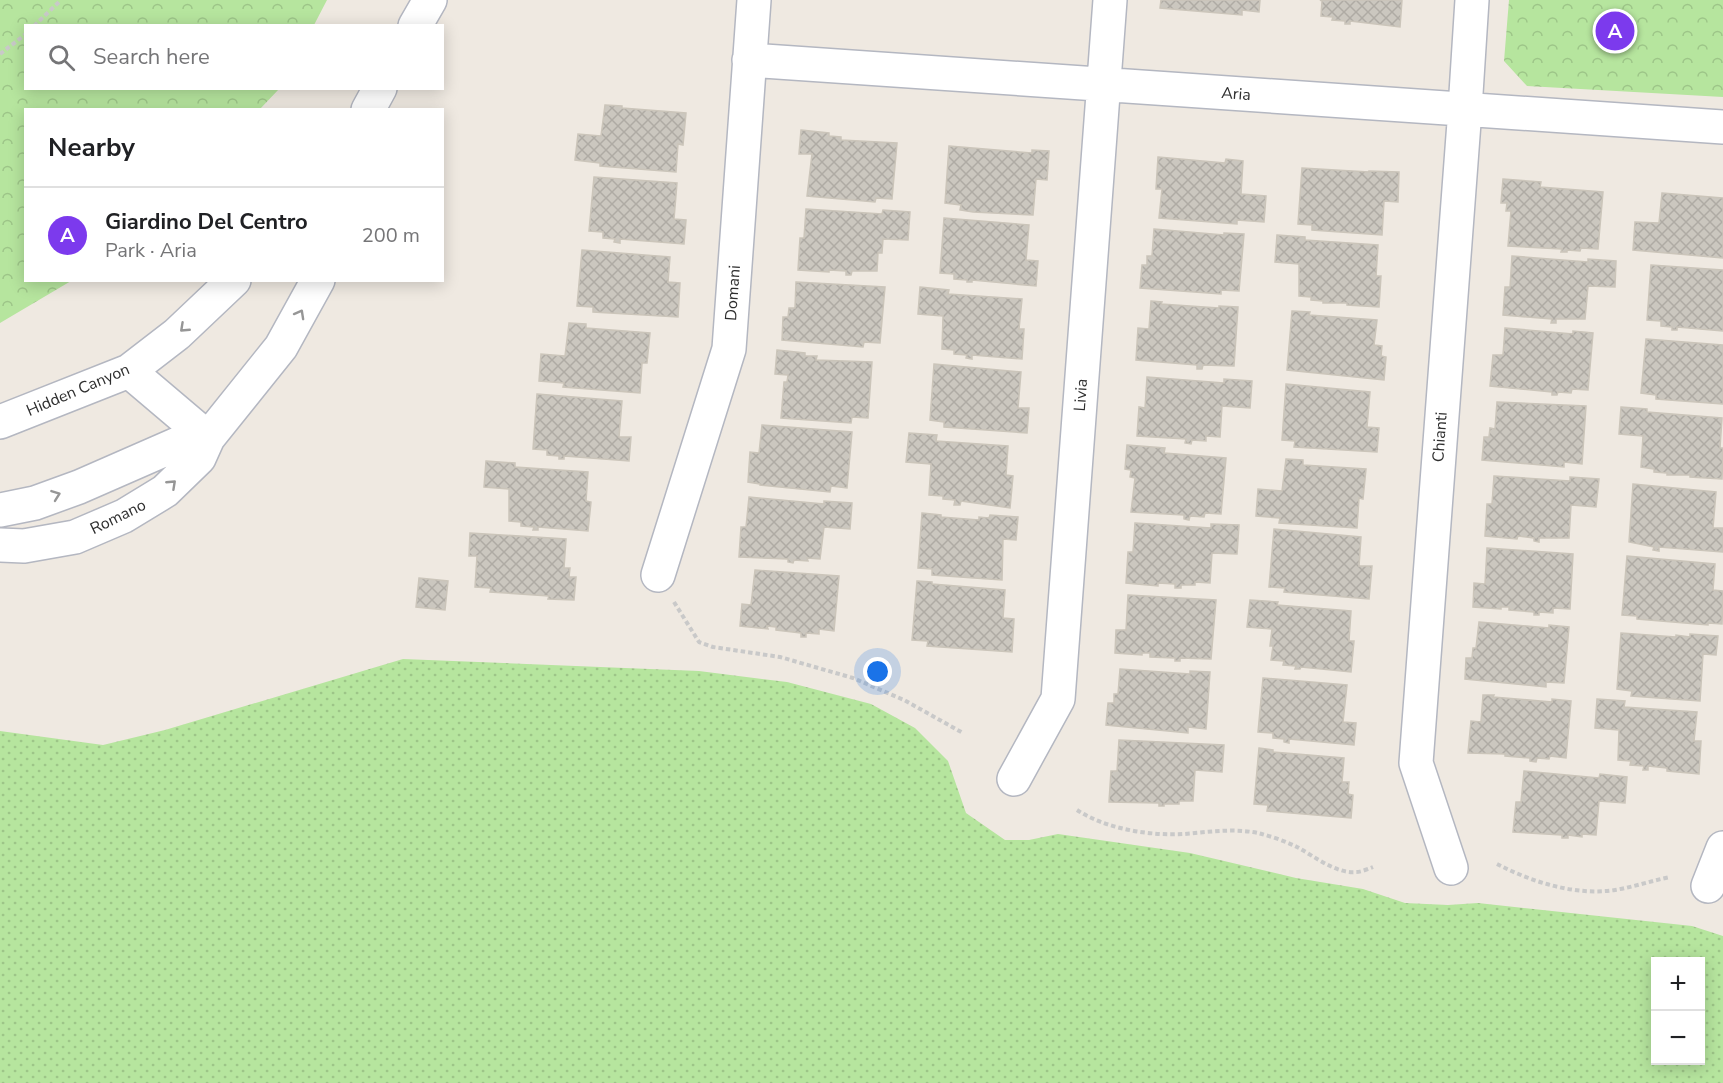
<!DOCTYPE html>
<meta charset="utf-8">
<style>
body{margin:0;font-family:"Nunito Sans",sans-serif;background:#f6f6f6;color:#202124}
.controls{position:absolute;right:18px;bottom:18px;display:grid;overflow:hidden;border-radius:0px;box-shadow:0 3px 15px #0003}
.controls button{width:54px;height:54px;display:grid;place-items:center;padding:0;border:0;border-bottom:2px solid #e0e0e0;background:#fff;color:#202124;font:30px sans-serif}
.you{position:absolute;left:878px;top:672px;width:21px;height:21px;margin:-15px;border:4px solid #fff;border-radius:50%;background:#1a73e8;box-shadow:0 0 0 9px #1a73e833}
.badge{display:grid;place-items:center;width:39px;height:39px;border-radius:50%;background:#7c3aed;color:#fff;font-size:20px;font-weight:700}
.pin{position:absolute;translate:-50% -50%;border:3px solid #fff;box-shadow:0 2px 6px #0006}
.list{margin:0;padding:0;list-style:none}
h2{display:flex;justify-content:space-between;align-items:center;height:78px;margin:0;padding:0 24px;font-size:26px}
h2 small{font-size:20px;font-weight:400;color:#757577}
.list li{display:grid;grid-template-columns:39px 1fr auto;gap:18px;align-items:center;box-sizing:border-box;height:96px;padding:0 24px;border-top:2px solid #e0e0e0}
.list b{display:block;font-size:22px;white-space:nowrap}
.list p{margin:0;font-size:20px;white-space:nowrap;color:#757577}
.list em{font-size:20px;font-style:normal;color:#757577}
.icon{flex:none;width:33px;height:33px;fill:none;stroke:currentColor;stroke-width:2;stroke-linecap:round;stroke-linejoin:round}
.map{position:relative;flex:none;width:1723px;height:1083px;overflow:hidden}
.search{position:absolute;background:#fff;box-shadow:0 3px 15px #0003;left:24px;top:24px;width:420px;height:66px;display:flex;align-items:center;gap:15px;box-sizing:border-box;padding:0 21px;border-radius:0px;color:#757577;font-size:22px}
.panel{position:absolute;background:#fff;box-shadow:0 3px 15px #0003;left:24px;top:108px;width:420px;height:174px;border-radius:0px}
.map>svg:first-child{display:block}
.grass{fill:url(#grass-dots);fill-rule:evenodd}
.park{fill:url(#park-crowns)}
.building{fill:url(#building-cross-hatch);stroke:#cbc5ba;stroke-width:1.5}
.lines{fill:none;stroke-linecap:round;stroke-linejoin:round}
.minor-casing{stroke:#b4b7c1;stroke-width:36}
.path{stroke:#c9c9c9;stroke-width:4;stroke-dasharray:4.5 3;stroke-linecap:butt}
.minor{stroke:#fff;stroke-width:33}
.oneway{stroke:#969696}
.labels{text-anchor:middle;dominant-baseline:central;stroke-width:4.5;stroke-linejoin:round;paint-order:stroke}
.street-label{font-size:16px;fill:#2e2e2e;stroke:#fff}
</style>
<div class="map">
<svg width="1723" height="1083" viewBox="0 0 1723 1083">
<defs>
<pattern id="grass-dots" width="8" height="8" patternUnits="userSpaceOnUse" patternTransform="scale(1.5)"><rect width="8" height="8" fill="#b6e59e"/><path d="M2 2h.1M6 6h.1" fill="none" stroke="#9dc588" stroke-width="1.8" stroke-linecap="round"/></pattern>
<pattern id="park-crowns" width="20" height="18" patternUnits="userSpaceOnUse" patternTransform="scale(1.5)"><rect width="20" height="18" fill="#b6e59e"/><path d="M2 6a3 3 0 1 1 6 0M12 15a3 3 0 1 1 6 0" fill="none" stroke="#9dc588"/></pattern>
<pattern id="building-cross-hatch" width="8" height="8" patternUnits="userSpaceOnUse" patternTransform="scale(1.5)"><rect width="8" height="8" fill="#cbc7bf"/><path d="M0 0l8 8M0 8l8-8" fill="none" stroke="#afaba4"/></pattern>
</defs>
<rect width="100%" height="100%" fill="#efe9e1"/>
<path class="grass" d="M 403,659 L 699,671 L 787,682 L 871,704 L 915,728 L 948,761 L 966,813 L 1005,840 L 1029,840 L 1058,834 L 1190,853 L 1296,878 L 1363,889 L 1405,903 L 1448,905 L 1478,903 L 1692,926 L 1723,936 L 1723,1083 L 0,1083 L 0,731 L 103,745 L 165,730 ZM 1656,962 L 1700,962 L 1700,1060 L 1656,1060 Z"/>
<path class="park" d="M 0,0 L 327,0 L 314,25 L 26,26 L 26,88 L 279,89 L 260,109 L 26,110 L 26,280 L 71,281 L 0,323 Z
M 1509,0 L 1723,0 L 1723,97 L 1527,86 L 1504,61 Z"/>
<path class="building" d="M 1161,0 L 1260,0 L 1259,12 L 1242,10 L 1242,15 L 1160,8 Z
M 1402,0 L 1400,27 L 1350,21 L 1350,24 L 1345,24 L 1345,21 L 1332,20 L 1333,17 L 1321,16 L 1322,1 L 1320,0 Z
M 605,105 L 622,106 L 622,108 L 686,113 L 683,145 L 678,144 L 676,172 L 600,166 L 600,163 L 575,160 L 578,134 L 601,136 Z
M 801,130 L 829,133 L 829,136 L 841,137 L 841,140 L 897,143 L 892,199 L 876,198 L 875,202 L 807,196 L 812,154 L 799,154 Z
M 949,146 L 1032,153 L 1032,150 L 1049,151 L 1047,180 L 1036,179 L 1033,215 L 973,212 L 960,210 L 961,205 L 945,203 Z
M 1158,157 L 1225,163 L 1226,159 L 1243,161 L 1241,194 L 1266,196 L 1264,222 L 1237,220 L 1237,224 L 1159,218 L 1162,189 L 1156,189 Z
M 1302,168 L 1369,172 L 1369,171 L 1399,172 L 1398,202 L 1384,201 L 1382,235 L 1312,230 L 1312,225 L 1298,224 Z
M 594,177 L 677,183 L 674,219 L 686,220 L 684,244 L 620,239 L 620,243 L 614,242 L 615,239 L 603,238 L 603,232 L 589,231 Z
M 1503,179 L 1541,182 L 1540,187 L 1603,192 L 1598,249 L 1581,248 L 1580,251 L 1567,250 L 1567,252 L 1561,252 L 1562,249 L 1508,246 L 1511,211 L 1506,211 L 1507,203 L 1501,203 Z
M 1662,193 L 1723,198 L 1723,258 L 1633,250 L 1635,222 L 1659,223 Z
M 806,209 L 882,214 L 883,210 L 910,212 L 908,240 L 883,239 L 882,253 L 878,253 L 877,271 L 852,271 L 851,275 L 846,275 L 846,271 L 829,270 L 829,272 L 798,270 L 800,238 L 804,238 Z
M 944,218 L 1029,225 L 1026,260 L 1038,261 L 1036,286 L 972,280 L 972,282 L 967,282 L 967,280 L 954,279 L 954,274 L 940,273 Z
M 1154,229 L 1224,235 L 1224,233 L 1244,234 L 1239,291 L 1221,290 L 1221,294 L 1140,288 L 1142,265 L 1147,265 L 1147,256 L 1152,256 Z
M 1277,235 L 1305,237 L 1305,240 L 1378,245 L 1376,276 L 1381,276 L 1379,307 L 1347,305 L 1347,303 L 1323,303 L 1323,301 L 1311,300 L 1311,297 L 1299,296 L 1299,264 L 1275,262 Z
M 582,250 L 670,257 L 668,282 L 680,283 L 678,317 L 593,312 L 593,307 L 577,306 Z
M 1512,256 L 1588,262 L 1588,259 L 1616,261 L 1615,287 L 1588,286 L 1585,319 L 1556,319 L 1556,323 L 1551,323 L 1552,319 L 1503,315 L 1505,287 L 1510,287 Z
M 1651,265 L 1723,270 L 1723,331 L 1677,327 L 1677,330 L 1672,330 L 1672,327 L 1661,326 L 1661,321 L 1647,320 Z
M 796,282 L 885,287 L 880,343 L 864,342 L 863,347 L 782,340 L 783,317 L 788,317 L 789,308 L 795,308 Z
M 920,287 L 949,290 L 948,294 L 1022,299 L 1019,329 L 1024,329 L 1022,359 L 972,355 L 972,359 L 966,358 L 967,355 L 954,354 L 954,350 L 942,349 L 943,316 L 918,314 Z
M 1151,301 L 1162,302 L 1161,304 L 1219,308 L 1219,306 L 1238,307 L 1234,366 L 1203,365 L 1202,369 L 1197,369 L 1197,365 L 1136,360 L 1138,328 L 1149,329 Z
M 1292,311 L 1310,312 L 1309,315 L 1377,320 L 1374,345 L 1382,346 L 1381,356 L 1386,357 L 1384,380 L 1287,370 Z
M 569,323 L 586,324 L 586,328 L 650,333 L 647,363 L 642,363 L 640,393 L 563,387 L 564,383 L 539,381 L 541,354 L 565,356 Z
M 1505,328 L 1573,334 L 1573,331 L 1593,333 L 1588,390 L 1572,389 L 1571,393 L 1558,392 L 1557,395 L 1552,395 L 1552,392 L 1490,386 L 1493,355 L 1503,355 Z
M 1646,339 L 1723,345 L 1723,404 L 1656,399 L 1656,395 L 1641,393 Z
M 777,350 L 805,353 L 805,356 L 817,356 L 816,360 L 872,362 L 868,418 L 852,417 L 851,423 L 781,418 L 784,382 L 787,382 L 788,375 L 775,374 Z
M 934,364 L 1021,372 L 1018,408 L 1029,408 L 1027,433 L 944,427 L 944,422 L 930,420 Z
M 1147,377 L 1224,383 L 1224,379 L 1252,381 L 1250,408 L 1222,406 L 1220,437 L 1206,436 L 1206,441 L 1192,440 L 1191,444 L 1185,443 L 1186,439 L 1137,436 L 1139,407 L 1145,408 Z
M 1286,384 L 1370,392 L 1367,427 L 1379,428 L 1377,452 L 1294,447 L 1295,441 L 1282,440 Z
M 537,394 L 622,401 L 619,437 L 631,437 L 629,461 L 564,456 L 564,459 L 559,459 L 559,456 L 547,455 L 547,450 L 533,449 Z
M 1497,402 L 1586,406 L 1582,464 L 1564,462 L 1564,467 L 1482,460 L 1484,437 L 1489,437 L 1490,428 L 1495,429 Z
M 1621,407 L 1647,409 L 1647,412 L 1722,418 L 1720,448 L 1723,448 L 1722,479 L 1690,477 L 1690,475 L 1667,475 L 1667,473 L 1654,472 L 1654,469 L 1641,467 L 1643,436 L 1619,434 Z
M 762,425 L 852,432 L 847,488 L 831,486 L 830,492 L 760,485 L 760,484 L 748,482 L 750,452 L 759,453 Z
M 909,433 L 937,435 L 936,441 L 1008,446 L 1006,475 L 1013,476 L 1010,508 L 961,501 L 960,505 L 954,505 L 955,500 L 943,499 L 943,496 L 929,495 L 931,464 L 906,462 Z
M 1127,445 L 1165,448 L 1164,453 L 1226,458 L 1221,514 L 1205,513 L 1204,517 L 1190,516 L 1189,520 L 1184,519 L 1184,515 L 1131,512 L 1135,478 L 1130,477 L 1131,470 L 1125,469 Z
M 1286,459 L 1303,460 L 1303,465 L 1366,469 L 1363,499 L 1359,498 L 1357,528 L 1279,523 L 1280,518 L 1256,516 L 1258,489 L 1282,491 Z
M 486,461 L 515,463 L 515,467 L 588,472 L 586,501 L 591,502 L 588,531 L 538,527 L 538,530 L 533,530 L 534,527 L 521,526 L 521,522 L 509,521 L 509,489 L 484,487 Z
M 1494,476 L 1570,481 L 1570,477 L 1599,479 L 1596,507 L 1571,505 L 1569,538 L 1539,538 L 1539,542 L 1534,541 L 1534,538 L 1518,536 L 1517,539 L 1485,536 L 1487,504 L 1492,504 Z
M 1633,484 L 1716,492 L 1713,528 L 1723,528 L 1723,552 L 1659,547 L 1659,551 L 1653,550 L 1654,547 L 1629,542 Z
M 749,497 L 824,504 L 824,501 L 852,503 L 850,529 L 824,527 L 820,559 L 807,558 L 808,561 L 794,560 L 793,563 L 788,562 L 788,559 L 739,557 L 741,527 L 746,527 Z
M 922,513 L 941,515 L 941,517 L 979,520 L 979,517 L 989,518 L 990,515 L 1018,517 L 1016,540 L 1003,539 L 1002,580 L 932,575 L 932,569 L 918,568 Z
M 1135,523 L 1211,528 L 1211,524 L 1239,525 L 1237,554 L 1212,553 L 1210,583 L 1195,582 L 1195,585 L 1181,585 L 1181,588 L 1175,588 L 1175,584 L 1158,583 L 1158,586 L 1126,583 L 1128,552 L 1133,552 Z
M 1274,529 L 1361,537 L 1359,566 L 1372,566 L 1369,599 L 1284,592 L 1285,588 L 1269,587 Z
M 470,533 L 566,539 L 564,568 L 570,568 L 569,577 L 576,577 L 574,600 L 548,599 L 549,596 L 490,592 L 491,588 L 475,587 L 477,556 L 469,556 Z
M 1487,548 L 1573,554 L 1570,609 L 1553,608 L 1553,613 L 1539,612 L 1539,615 L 1534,615 L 1534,612 L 1509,610 L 1509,607 L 1501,607 L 1501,609 L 1473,607 L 1474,583 L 1485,584 Z
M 1627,556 L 1715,564 L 1713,590 L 1723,591 L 1722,624 L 1708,623 L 1708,625 L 1637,619 L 1637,616 L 1622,615 Z
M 755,570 L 839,576 L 834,631 L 819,629 L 819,634 L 806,633 L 806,637 L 801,637 L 801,633 L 776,630 L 776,627 L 767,626 L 768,629 L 740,626 L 742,604 L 751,605 Z
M 419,578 L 448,581 L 445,610 L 416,607 Z
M 917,581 L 932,582 L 932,584 L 1005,590 L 1003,618 L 1014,619 L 1012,652 L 927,646 L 928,641 L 912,640 Z
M 1128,595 L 1216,600 L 1211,659 L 1180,658 L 1180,661 L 1175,661 L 1175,658 L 1150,657 L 1150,653 L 1142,653 L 1142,655 L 1115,653 L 1116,630 L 1126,630 Z
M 1250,600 L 1278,602 L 1277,605 L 1351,611 L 1349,641 L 1354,641 L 1351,672 L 1301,667 L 1300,669 L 1295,669 L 1296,666 L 1283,665 L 1284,661 L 1271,660 L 1273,646 L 1270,646 L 1272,629 L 1247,627 Z
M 1479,622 L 1549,628 L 1549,625 L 1569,627 L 1564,683 L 1546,682 L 1546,687 L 1465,679 L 1466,658 L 1472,658 L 1473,648 L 1476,648 Z
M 1621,633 L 1676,637 L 1676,635 L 1690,637 L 1690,634 L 1718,636 L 1716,655 L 1703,654 L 1700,701 L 1631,696 L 1632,691 L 1617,689 Z
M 1120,669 L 1190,674 L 1190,671 L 1210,672 L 1206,729 L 1188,727 L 1188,733 L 1106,725 L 1108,703 L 1114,703 L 1114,694 L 1118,694 Z
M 1263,678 L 1347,685 L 1343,722 L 1356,723 L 1354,745 L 1289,739 L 1289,743 L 1284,742 L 1284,739 L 1273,738 L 1273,733 L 1258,732 Z
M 1483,695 L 1494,695 L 1493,697 L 1552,702 L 1552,699 L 1571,701 L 1566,758 L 1550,756 L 1549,759 L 1537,758 L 1536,762 L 1530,761 L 1530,758 L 1505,756 L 1505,754 L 1468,753 L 1471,721 L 1481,722 Z
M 1597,699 L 1625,701 L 1624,707 L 1697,712 L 1694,741 L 1701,741 L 1699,774 L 1667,771 L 1667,768 L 1648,766 L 1648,770 L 1643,770 L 1644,766 L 1630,765 L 1631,761 L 1618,760 L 1619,730 L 1595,728 Z
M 1119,740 L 1224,745 L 1222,772 L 1195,770 L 1193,801 L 1179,801 L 1179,804 L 1164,804 L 1164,806 L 1159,806 L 1159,803 L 1109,802 L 1111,771 L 1117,771 Z
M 1259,748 L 1273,750 L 1273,752 L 1344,758 L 1342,782 L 1349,782 L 1348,794 L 1353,795 L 1351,818 L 1267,811 L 1268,805 L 1254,804 Z
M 1524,771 L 1599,778 L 1600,774 L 1627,777 L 1625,803 L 1599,801 L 1596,835 L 1582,834 L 1582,837 L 1568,835 L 1568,838 L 1562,838 L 1562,835 L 1513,832 L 1516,802 L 1521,802 Z"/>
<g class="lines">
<defs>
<path id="minor" d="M 415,26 L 430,0
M 749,60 L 1723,127
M 368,110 L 380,88
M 129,371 L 208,438
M 0,422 L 129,371 L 177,334 L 234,280
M 0,510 L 35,503 L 79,487 L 175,445 L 208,438
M 0,545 L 24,546 L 75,537 L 124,516 L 165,491 L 199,458 L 208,438 L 281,347 L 318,280
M 658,575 L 729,349 L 754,0
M 1014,779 L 1058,699 L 1110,0
M 1451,868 L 1416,763 L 1465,109 L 1472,0
M 1708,886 L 1723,848"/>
</defs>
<use href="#minor" class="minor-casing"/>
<path class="path" d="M 34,26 L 61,0
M 0,54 L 26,34
M 674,602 L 699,642 L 713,647 L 780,657 L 853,678 L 904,700 L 963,733
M 1077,810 C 1106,829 1150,836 1184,834 C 1209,832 1233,828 1258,833 C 1270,836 1285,841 1297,847 C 1314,856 1336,874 1356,872 C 1361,872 1368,869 1373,867
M 1497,864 C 1532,882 1575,896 1615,890 C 1633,887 1651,881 1670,877"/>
<use href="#minor" class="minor"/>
</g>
<defs><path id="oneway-chevron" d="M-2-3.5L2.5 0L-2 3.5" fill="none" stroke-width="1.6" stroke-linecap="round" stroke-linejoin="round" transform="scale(1.5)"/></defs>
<g class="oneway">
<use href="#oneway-chevron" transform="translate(300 314) rotate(-61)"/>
<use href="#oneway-chevron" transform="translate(184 328) rotate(137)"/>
<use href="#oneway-chevron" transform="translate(172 484) rotate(-43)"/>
<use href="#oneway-chevron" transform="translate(56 495) rotate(-20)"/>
</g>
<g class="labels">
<g class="street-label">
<text transform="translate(1236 94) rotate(4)">Aria</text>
<text transform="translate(733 293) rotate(-86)">Domani</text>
<text transform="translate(78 390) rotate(-23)">Hidden Canyon</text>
<text transform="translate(1081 395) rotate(-86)">Livia</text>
<text transform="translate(1440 437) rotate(-86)">Chianti</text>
<text transform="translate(118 517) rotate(-26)">Romano</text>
</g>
</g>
</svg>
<div class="controls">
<button>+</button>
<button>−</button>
</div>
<div class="you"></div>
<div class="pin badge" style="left:1615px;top:31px">A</div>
<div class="search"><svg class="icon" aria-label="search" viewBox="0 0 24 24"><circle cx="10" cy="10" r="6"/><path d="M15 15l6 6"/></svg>Search here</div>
<section class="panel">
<h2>Nearby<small></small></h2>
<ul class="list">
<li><span class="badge">A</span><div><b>Giardino Del Centro</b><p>Park · Aria</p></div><em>200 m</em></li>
</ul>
</section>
</div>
